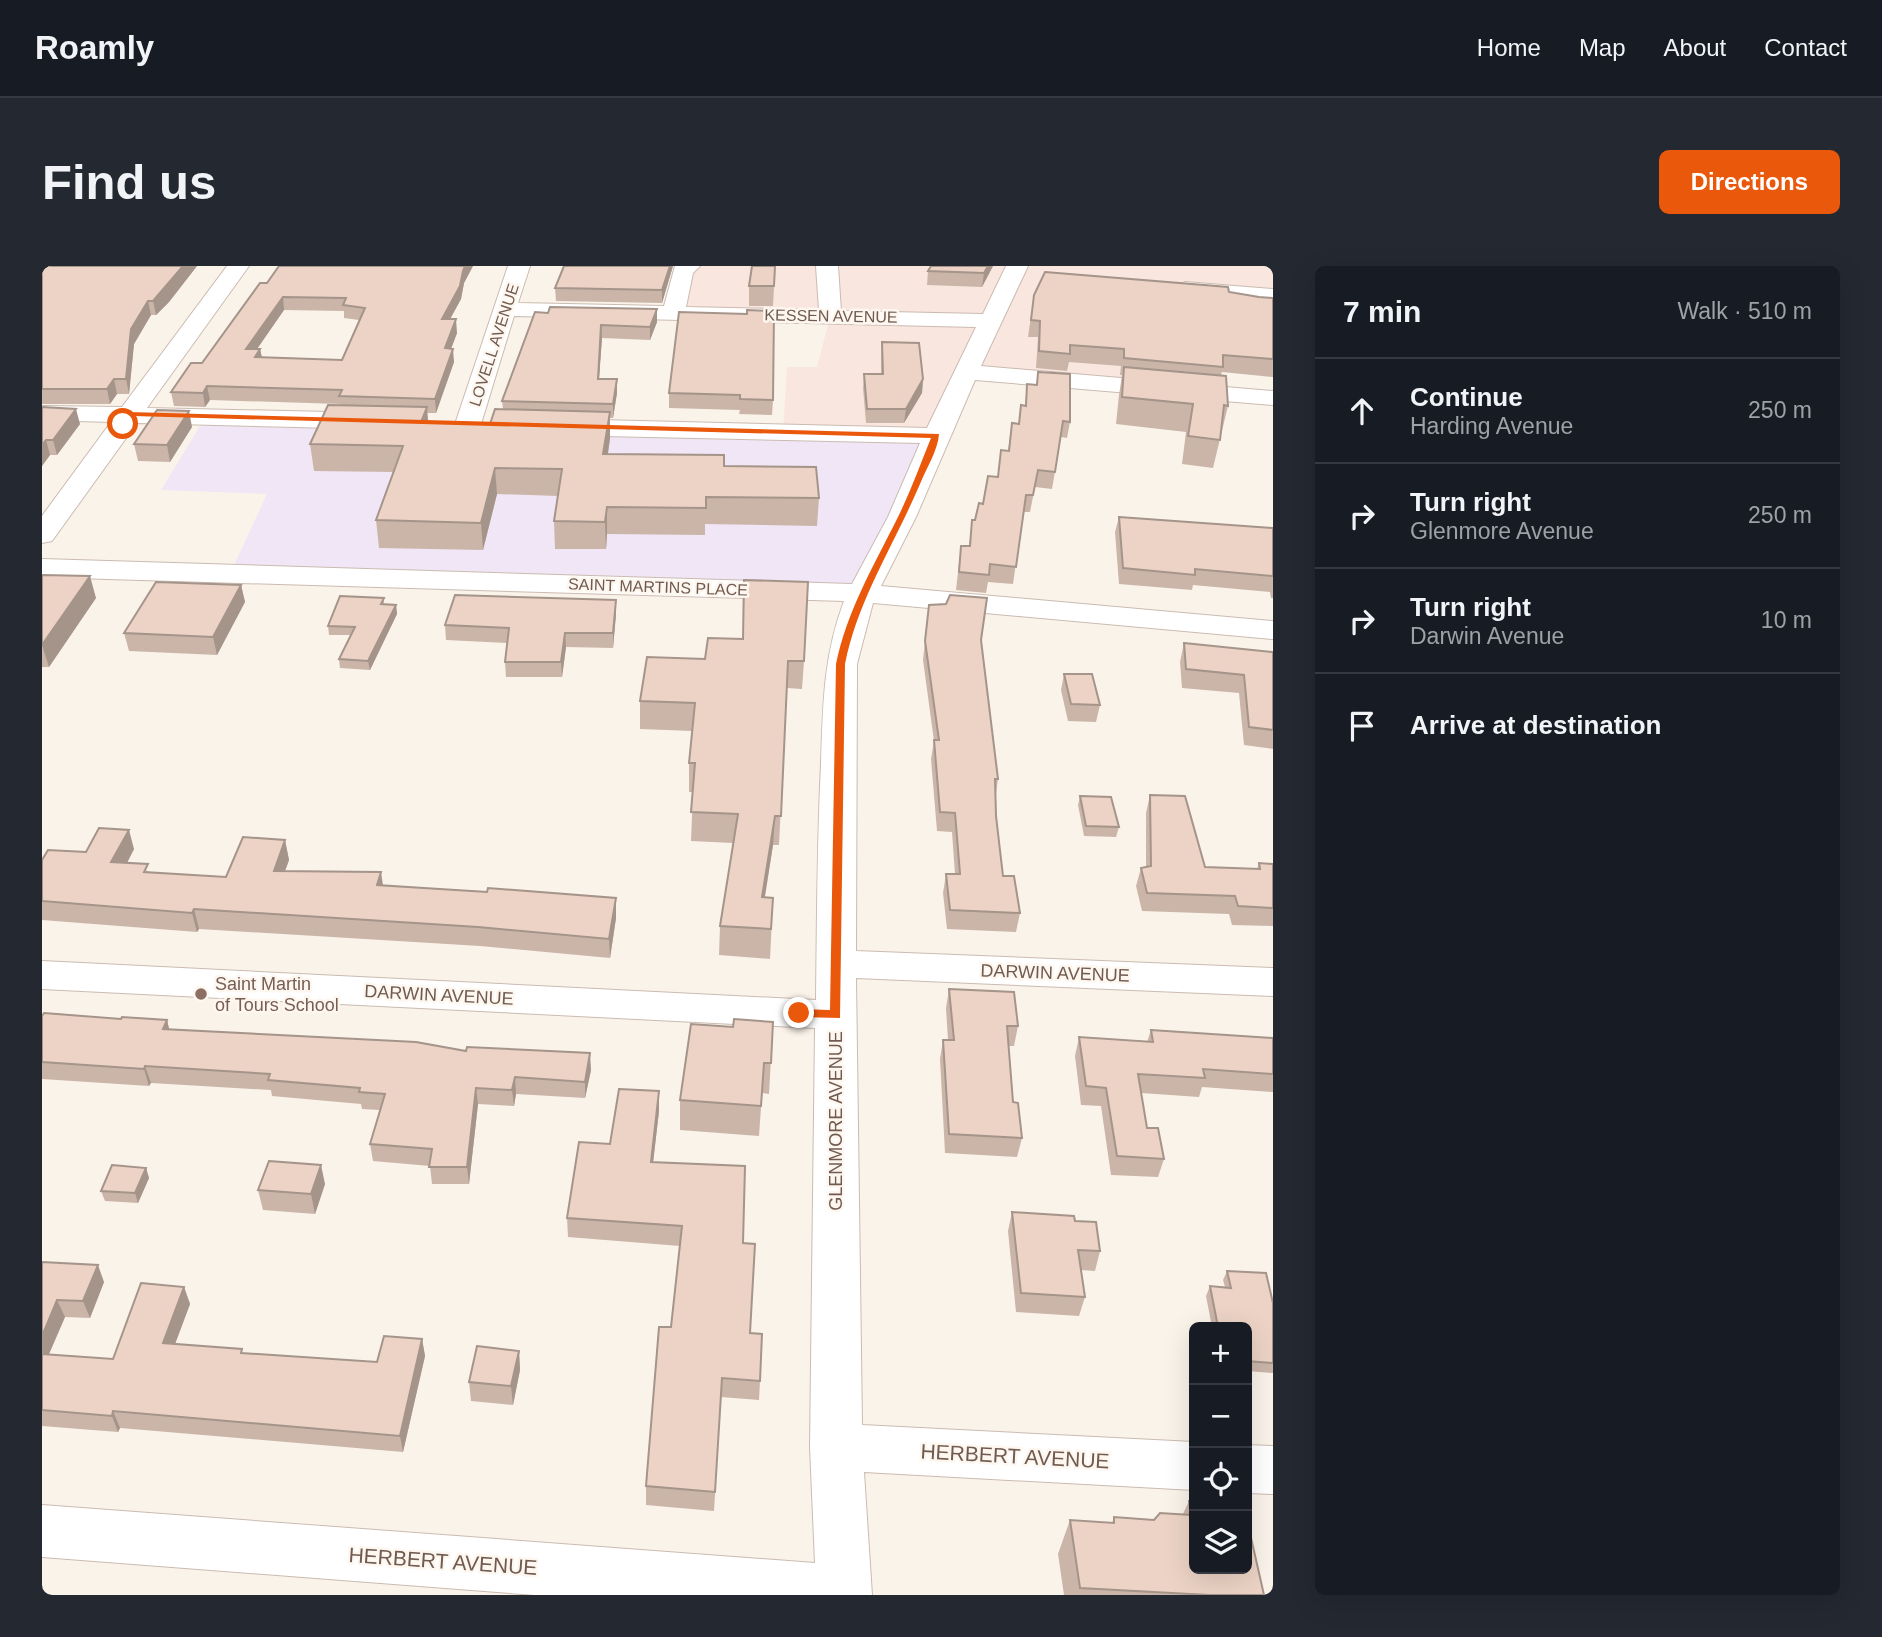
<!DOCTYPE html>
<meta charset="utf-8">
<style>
body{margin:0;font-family:Helvetica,sans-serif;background:#242831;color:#f1f3f6}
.controls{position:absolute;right:21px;bottom:21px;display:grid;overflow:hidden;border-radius:10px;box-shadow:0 7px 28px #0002}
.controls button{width:63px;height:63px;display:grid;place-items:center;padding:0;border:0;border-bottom:2px solid #363941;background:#171b24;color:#f1f3f6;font:35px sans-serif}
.stop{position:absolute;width:21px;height:21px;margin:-16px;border:5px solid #ea580c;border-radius:50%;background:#fff}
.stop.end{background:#ea580c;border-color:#fff;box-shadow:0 2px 7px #0008}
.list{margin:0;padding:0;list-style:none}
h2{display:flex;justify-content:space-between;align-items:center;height:91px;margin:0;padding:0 28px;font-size:30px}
h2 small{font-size:23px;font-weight:400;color:#9ea1a6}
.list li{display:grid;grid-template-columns:46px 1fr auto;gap:21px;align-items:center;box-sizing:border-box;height:105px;padding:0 28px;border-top:2px solid #363941}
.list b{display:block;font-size:26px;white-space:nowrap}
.list p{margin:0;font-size:23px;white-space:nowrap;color:#9ea1a6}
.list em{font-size:23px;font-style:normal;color:#9ea1a6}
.icon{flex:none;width:38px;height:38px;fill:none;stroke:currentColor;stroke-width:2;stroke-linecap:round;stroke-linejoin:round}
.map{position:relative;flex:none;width:1231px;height:1329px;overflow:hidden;border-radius:10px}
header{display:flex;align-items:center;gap:42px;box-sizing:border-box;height:98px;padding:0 35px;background:#171b24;border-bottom:2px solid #363941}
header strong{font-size:33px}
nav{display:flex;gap:38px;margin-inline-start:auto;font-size:24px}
.intro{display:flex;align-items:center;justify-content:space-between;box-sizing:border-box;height:168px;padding:0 42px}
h1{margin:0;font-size:49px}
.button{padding:18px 32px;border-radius:10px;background:#ea580c;color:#fff;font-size:24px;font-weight:700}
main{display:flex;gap:42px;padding:0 42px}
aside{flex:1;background:#171b24;border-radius:10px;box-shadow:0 7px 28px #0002}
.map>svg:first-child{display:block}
.commercial{fill:#f9e6df}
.education{fill:#f0e6f6}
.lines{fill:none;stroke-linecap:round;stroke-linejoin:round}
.minor-casing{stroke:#cbbbb1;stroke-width:2}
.minor{fill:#fff;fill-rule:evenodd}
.wall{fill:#cbb5a9;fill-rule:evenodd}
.shaded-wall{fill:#a5948a}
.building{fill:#ecd3c5;stroke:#a5948a;stroke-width:2;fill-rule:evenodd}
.route{fill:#ea580c}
.education-dot{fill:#8d6e63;stroke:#fdf7f0;stroke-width:2.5}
.labels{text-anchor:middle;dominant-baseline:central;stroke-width:5;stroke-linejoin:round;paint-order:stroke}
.far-street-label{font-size:16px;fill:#715b50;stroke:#fdf7f0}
.street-label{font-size:18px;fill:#715b50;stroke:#fdf7f0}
.education-label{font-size:18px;fill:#785e54;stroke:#fdf7f0;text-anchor:start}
.near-street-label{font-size:21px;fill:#715b50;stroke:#fdf7f0}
</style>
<header>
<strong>Roamly</strong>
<nav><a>Home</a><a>Map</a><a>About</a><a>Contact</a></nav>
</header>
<div class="intro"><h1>Find us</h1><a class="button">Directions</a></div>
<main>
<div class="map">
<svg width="1231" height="1329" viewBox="0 0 1231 1329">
<rect width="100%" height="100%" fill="#faf3ea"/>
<path class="commercial" d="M 638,0 L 1231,0 L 1231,30 L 1136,124 L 926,106 L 894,170 L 741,167 L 745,101 L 775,101 L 788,51 L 628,46 Z"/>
<path class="education" d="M 164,150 L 426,158 L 894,170 L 820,327 L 188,308 L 225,228 L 119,224 Z"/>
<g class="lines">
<defs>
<path id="minor" d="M 185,0 L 207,0 L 105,142 L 332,147 L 341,150 L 345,155 L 341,160 L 332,163 L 95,157 L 10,275 L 0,277 L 0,250 L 69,156 L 0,154 L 0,140 L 80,141 Z
M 466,0 L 488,0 L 476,37 L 622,40 L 633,0 L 658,0 L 651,7 L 644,41 L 777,44 L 774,0 L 796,0 L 799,45 L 941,48 L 964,0 L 986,0 L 939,100 L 1231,125 L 1231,139 L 933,114 L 874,251 L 839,320 L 1231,355 L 1231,373 L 831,337 L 815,398 L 814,685 L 1231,702 L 1231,730 L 814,712 L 820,1159 L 1152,1176 L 1152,1224 L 822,1206 L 830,1329 L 493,1329 L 0,1291 L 0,1239 L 773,1297 L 768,1181 L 773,762 L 0,723 L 0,695 L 774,734 C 775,655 775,577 779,498 C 781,440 781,391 802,335 L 0,311 L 0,293 L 810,318 L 846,251 L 878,177 L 515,169 L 506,166 L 502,161 L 506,156 L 515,153 L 885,162 L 934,61 L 472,50 L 439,158 L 435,163 L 417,163 L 413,158 Z
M 1143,16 L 1231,23 L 1231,37 L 1135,28 L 1132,23 Z
M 1205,1179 L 1231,1180 L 1231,1228 L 1205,1227 Z"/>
</defs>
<use href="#minor" class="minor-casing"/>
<use href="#minor" class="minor"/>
</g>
<path class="wall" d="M 0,0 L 155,0 L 127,36 L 114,49 L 109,49 L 92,78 L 87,128 L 75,128 L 68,138 L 0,138 Z
M 237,0 L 431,0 L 422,17 L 419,33 L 408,53 L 415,67 L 409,83 L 412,96 L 394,147 L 385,147 L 386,157 L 448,158 L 461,143 L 460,135 L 493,46 L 615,56 L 608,74 L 560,72 L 557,113 L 575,113 L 575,127 L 571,152 L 568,152 L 568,172 L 566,188 L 682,200 L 777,232 L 775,260 L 663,258 L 663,269 L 565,268 L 564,283 L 513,283 L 512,255 L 516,230 L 455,228 L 441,284 L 337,282 L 334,254 L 352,206 L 272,205 L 268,178 L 298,139 L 298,138 L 168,134 L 163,141 L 132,140 L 129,126 L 160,97 L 225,17 ZM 242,44 L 302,45 L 302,52 L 317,54 L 300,94 L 220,91 L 218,83 L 215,83 Z
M 631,0 L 620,37 L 514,35 L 513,22 Z
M 733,0 L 731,40 L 707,40 L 707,20 Z
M 951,0 L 940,21 L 885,19 L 886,5 Z
M 1187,26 L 1217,31 L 1231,32 L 1231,111 L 1180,106 L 1179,109 L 1186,140 L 1171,202 L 1140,198 L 1144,166 L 1074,158 L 1077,129 L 1080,109 L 1078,109 L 1079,100 L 1027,96 L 1025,105 L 994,102 L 996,71 L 986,71 L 992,29 Z
M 637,46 L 731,134 L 730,149 L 697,148 L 698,144 L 627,142 L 627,127 Z
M 840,76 L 881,113 L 880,127 L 862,157 L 824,157 L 821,122 L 822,108 L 839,108 L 839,90 Z
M 996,106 L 1028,156 L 1025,172 L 1019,171 L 1010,223 L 993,221 L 988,246 L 981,246 L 971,318 L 946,316 L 944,327 L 914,324 L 919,280 L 927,280 L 930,254 L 933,254 L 941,238 L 955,211 L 966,185 L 970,157 L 977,158 L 979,139 L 983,140 L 985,118 L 994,119 Z
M 0,141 L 38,158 L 15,189 L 8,189 L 0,200 Z
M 150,161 L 128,196 L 96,195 L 92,178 Z
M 1077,251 L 1231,262 L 1231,332 L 1229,332 L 1228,326 L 1151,319 L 1150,324 L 1077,318 L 1073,266 Z
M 0,309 L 54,332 L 7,401 L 0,401 Z
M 199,319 L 203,336 L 175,389 L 87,385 L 82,367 Z
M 342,332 L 342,338 L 354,339 L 355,348 L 328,404 L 298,402 L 297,393 L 308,369 L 287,369 L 286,360 Z
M 574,334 L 574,348 L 571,382 L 524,381 L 520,411 L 464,411 L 463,396 L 465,377 L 404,374 L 403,359 Z
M 887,339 L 939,374 L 956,513 L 954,528 L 954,550 L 961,610 L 978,647 L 974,666 L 905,663 L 901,627 L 904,608 L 913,608 L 910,566 L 895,565 L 889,493 L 892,475 L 881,394 Z
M 1142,377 L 1231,386 L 1231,483 L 1202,479 L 1197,427 L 1140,422 L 1138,396 Z
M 663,393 L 762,395 L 760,423 L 745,422 L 737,579 L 731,579 L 723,631 L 731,632 L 728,693 L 677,689 L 678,660 L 691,577 L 649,575 L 651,526 L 647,526 L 647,497 L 650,465 L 598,463 L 598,435 Z
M 1022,408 L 1058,439 L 1054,456 L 1026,455 L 1019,424 Z
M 1108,529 L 1163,601 L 1215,603 L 1217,597 L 1231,598 L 1231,660 L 1190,659 L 1187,648 L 1100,645 L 1094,620 L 1099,602 L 1104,601 L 1104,547 Z
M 1038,530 L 1077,561 L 1074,571 L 1042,570 L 1036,539 Z
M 243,574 L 247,594 L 243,605 L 341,620 L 574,632 L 574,652 L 568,692 L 438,680 L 157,663 L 155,666 L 0,654 L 0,594 L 44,586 L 92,583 L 85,597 L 108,606 L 184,611 Z
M 907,723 L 976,760 L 972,780 L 966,780 L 971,836 L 980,872 L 975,891 L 903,887 L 898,793 L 901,774 L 906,774 L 904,742 Z
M 0,750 L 79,753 L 125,754 L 127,763 L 424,785 L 549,804 L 543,832 L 474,828 L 472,840 L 436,838 L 427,918 L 390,918 L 388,900 L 331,895 L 328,878 L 338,844 L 320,843 L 319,838 L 230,830 L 229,824 L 109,817 L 107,820 L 0,813 Z
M 731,756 L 727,828 L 720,827 L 717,870 L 638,864 L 638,834 L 691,761 Z
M 1109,764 L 1231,772 L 1231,826 L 1160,821 L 1157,831 L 1099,827 L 1105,862 L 1122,893 L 1116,911 L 1069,909 L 1059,840 L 1039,839 L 1033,790 L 1037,771 L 1105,776 Z
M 617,845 L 611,896 L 701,977 L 708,1067 L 718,1115 L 717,1134 L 679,1131 L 672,1245 L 604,1239 L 604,1220 L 629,1061 L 638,980 L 526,971 L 525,952 L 568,878 Z
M 104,902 L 107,912 L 96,937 L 63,935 L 59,925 Z
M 283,918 L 273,948 L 221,944 L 216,924 Z
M 970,946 L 1033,955 L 1058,985 L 1053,1005 L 1039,1004 L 1043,1031 L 1037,1050 L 974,1046 L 966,965 Z
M 0,996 L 62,1016 L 48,1052 L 23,1051 L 7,1088 L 71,1093 L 142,1021 L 148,1038 L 133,1078 L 201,1087 L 335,1096 L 380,1073 L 383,1090 L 361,1186 L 78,1162 L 76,1166 L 0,1160 Z
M 1185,1005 L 1231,1037 L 1231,1107 L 1205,1105 L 1205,1061 L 1170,1061 L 1164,1030 L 1168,1020 L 1183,1021 L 1181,1014 Z
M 477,1085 L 478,1104 L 471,1139 L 429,1135 L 427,1116 Z
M 1147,1235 L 1222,1329 L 1022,1329 L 1016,1288 L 1028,1254 L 1070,1257 L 1072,1251 L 1112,1254 L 1141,1248 Z"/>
<path class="shaded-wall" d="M 141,0 L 155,0 L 127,36 L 114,49 L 111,35 Z
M 423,0 L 431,0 L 422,17 L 419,33 L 401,66 L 400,53 Z
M 628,0 L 631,0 L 620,37 L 620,24 Z
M 946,0 L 951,0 L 940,21 L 942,7 Z
M 241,31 L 242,44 L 206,96 L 204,83 Z
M 106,35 L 109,49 L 92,78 L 87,128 L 84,113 L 89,63 Z
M 615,43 L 615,56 L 608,74 L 608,61 Z
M 414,53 L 415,67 L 404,96 L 403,82 Z
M 559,59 L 560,72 L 556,126 L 556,113 Z
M 218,83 L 221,97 L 213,91 Z
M 411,83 L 412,96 L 394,147 L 393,133 Z
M 72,113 L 75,128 L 68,138 L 65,123 Z
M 575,113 L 575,127 L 571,152 L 571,138 Z
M 881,113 L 880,127 L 862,157 L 864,143 Z
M 165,120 L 168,134 L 163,141 L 161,127 Z
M 385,141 L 387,167 L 379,156 Z
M 34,143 L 38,158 L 15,189 L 11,174 Z
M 147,145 L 150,161 L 128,196 L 125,179 Z
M 568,146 L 568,172 L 562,215 L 561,188 Z
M 4,174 L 8,189 L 0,200 L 0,179 Z
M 453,202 L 455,228 L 441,284 L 439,257 Z
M 565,241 L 565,268 L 564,283 L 563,256 Z
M 48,310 L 54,332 L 7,401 L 0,379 Z
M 199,319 L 203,336 L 175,389 L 171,371 Z
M 574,334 L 574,348 L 571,382 L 571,367 Z
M 354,339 L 355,348 L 328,404 L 326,395 Z
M 523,367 L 524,381 L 520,411 L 519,396 Z
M 733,550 L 731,579 L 718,660 L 720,631 Z
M 87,564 L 92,583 L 75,616 L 69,596 Z
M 243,574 L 247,594 L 236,624 L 232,605 Z
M 339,606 L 342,626 L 335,619 Z
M 574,632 L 574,652 L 568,692 L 567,673 Z
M 152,643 L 157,663 L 155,666 L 150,647 Z
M 125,754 L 129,771 L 121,763 Z
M 548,787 L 549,804 L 543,832 L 543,816 Z
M 103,800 L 109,817 L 107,820 L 102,803 Z
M 473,811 L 474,828 L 472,840 L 470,824 Z
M 434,822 L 436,838 L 427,918 L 425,901 Z
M 617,825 L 617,845 L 609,915 L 609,896 Z
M 279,899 L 283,918 L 273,948 L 269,928 Z
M 104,902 L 107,912 L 96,937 L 93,927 Z
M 56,999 L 62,1016 L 48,1052 L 41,1035 Z
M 142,1021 L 148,1038 L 127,1094 L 121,1077 Z
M 15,1034 L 23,1051 L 0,1104 L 0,1070 Z
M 380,1073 L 383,1090 L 361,1186 L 358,1170 Z
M 477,1085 L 478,1104 L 471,1139 L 469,1120 Z
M 71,1145 L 78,1162 L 76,1166 L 70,1150 Z"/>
<path class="building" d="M 0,0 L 141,0 L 111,35 L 106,35 L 89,63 L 84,113 L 72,113 L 65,123 L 0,123 Z
M 237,0 L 423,0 L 421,5 L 418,20 L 400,53 L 414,53 L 403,82 L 411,83 L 393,133 L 297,130 L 300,124 L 165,120 L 161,127 L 129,126 L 149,97 L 160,97 L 218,17 L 225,17 ZM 241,31 L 304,32 L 301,39 L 323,42 L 300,94 L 213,91 L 218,83 L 204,83 Z
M 522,0 L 628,0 L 620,24 L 513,22 Z
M 710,0 L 733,0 L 732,20 L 707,20 Z
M 889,0 L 946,0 L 942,7 L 886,5 Z
M 1003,6 L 1186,21 L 1187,26 L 1217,31 L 1231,32 L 1231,93 L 1181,89 L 1181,101 L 1082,92 L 1082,83 L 1028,79 L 1028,88 L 997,85 L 998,55 L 989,54 L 992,29 Z
M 508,41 L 615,43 L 608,61 L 559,59 L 556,113 L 575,113 L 571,138 L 460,135 L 493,46 L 506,47 Z
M 705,44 L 732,45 L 731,134 L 698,133 L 698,129 L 627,127 L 637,46 L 705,48 Z
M 840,76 L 877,77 L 881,113 L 864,143 L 825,143 L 822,108 L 841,108 Z
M 1082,101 L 1184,110 L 1186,140 L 1182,139 L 1178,174 L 1146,170 L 1151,138 L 1080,131 Z
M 996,106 L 1028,108 L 1028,156 L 1021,155 L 1013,206 L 996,204 L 991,229 L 984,229 L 974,301 L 948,298 L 947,309 L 917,306 L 919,280 L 928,280 L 930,254 L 933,254 L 937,237 L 941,238 L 946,210 L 956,211 L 959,184 L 967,185 L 970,157 L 977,158 L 979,139 L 984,140 L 985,118 L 995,119 Z
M 286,139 L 385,141 L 379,156 L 448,158 L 453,143 L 568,146 L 561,188 L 682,189 L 682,200 L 774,201 L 777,232 L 664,231 L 664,242 L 565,241 L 563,256 L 512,255 L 520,203 L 453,202 L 439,257 L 334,254 L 361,180 L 268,178 Z
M 0,141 L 34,143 L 11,174 L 4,174 L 0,179 Z
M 115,144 L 147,145 L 125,179 L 92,178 Z
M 1077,251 L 1231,262 L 1231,310 L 1153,303 L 1153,309 L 1081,302 Z
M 0,309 L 48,310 L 0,379 Z
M 702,314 L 766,316 L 762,395 L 746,395 L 739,550 L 733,550 L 720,631 L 731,632 L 729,663 L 678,660 L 696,548 L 649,546 L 653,497 L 647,497 L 653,437 L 598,435 L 605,391 L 663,393 L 666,372 L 701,373 Z
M 114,316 L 199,319 L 171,371 L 82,367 Z
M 413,329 L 574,334 L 571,367 L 523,367 L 519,396 L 463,396 L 467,362 L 403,359 Z
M 908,329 L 945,332 L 939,374 L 956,513 L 953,513 L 954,550 L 961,610 L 972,610 L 978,647 L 908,644 L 904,608 L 918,608 L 913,547 L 898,546 L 892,474 L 897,474 L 883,375 L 887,339 L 904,338 Z
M 298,330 L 342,332 L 339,338 L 354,339 L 326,395 L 297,393 L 313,361 L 286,360 Z
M 1142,377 L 1231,386 L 1231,464 L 1207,461 L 1202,409 L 1144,403 Z
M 1022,408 L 1050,408 L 1058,439 L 1029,438 Z
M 1108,529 L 1143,530 L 1163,601 L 1218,603 L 1217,597 L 1231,598 L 1231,642 L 1196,640 L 1193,630 L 1105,627 L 1099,602 L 1109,600 Z
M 1038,530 L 1069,531 L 1077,561 L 1044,560 Z
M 57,562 L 87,564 L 69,596 L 106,598 L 102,606 L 184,611 L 201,571 L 243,574 L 232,605 L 339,606 L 335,619 L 445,626 L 446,622 L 574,632 L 567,673 L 436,661 L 152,643 L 150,647 L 0,635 L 0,594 L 6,584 L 44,586 Z
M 907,723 L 972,726 L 976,760 L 965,760 L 971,836 L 976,837 L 980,872 L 907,868 L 901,774 L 912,774 Z
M 2,747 L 79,753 L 80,751 L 125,754 L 121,763 L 374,776 L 424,785 L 425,781 L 548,787 L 543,816 L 473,811 L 470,824 L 434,822 L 425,901 L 387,901 L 390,883 L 328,878 L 343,828 L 317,826 L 318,822 L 226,814 L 228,808 L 103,800 L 102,803 L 0,796 L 0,750 Z
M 692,753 L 731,756 L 729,797 L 722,797 L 719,840 L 638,834 L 649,758 L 691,761 Z
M 1109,764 L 1231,772 L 1231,808 L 1161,803 L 1163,812 L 1096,808 L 1105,862 L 1116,862 L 1122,893 L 1075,890 L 1064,822 L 1044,820 L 1037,771 L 1111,776 Z
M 577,823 L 617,825 L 609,896 L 703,900 L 701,977 L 713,978 L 708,1067 L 720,1068 L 718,1115 L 680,1112 L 673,1226 L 604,1220 L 617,1061 L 629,1061 L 640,960 L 525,952 L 537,876 L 568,878 Z
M 227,895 L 279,899 L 269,928 L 216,924 Z
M 70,899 L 104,902 L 93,927 L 59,925 Z
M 970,946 L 1032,950 L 1033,955 L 1054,956 L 1058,985 L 1036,984 L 1043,1031 L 979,1027 Z
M 0,996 L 56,999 L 41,1035 L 15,1034 L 0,1070 Z
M 1185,1005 L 1224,1007 L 1231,1037 L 1231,1097 L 1205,1095 L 1205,1061 L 1176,1061 L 1168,1020 L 1189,1022 Z
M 99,1017 L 142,1021 L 121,1077 L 200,1083 L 199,1087 L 335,1096 L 342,1070 L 380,1073 L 358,1170 L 71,1145 L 70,1150 L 0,1144 L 0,1088 L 71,1093 Z
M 435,1080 L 477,1085 L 469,1120 L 427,1116 Z
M 1147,1235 L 1152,1235 L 1152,1303 L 1205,1303 L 1205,1254 L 1222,1329 L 1167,1329 L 1038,1322 L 1028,1254 L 1072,1257 L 1072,1251 L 1112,1254 L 1118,1247 L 1149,1249 Z"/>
<path class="route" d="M 86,146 L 897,168 C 896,184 884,203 878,218 C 852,279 816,333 803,398 L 798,752 L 757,751 L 751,747 L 757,743 L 788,744 L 794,398 C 805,345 831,301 855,253 C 868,227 878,199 889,172 L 91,150 L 83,159 L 78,159 Z"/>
<circle class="education-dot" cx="159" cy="728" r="7"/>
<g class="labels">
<g class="far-street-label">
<text transform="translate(789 50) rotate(1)">KESSEN AVENUE</text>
<text transform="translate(452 79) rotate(-72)">LOVELL AVENUE</text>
<text transform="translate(616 321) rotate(2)">SAINT MARTINS PLACE</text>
</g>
<g class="street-label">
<text transform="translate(1013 707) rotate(2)">DARWIN AVENUE</text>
<text transform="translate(397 729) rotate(3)">DARWIN AVENUE</text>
<text transform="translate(794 855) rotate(-90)">GLENMORE AVENUE</text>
</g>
<g class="education-label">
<text x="173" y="718">Saint Martin<tspan x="173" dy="21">of Tours School</tspan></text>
</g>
<g class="near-street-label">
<text transform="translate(973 1190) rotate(3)">HERBERT AVENUE</text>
<text transform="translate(401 1295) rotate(4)">HERBERT AVENUE</text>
</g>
</g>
</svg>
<div class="controls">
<button>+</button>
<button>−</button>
<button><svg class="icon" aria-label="locate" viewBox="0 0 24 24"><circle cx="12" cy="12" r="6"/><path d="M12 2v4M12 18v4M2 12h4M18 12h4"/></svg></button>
<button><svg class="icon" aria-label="layers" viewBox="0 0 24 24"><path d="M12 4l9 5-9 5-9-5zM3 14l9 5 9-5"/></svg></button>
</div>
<div class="stop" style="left:81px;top:158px"></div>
<div class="stop end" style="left:757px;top:747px"></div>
</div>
<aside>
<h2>7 min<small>Walk · 510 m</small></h2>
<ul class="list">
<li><svg class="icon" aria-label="ahead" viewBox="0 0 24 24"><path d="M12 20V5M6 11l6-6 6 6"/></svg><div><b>Continue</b><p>Harding Avenue</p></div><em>250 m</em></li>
<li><svg class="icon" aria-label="right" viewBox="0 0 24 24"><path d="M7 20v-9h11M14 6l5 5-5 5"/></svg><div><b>Turn right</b><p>Glenmore Avenue</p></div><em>250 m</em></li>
<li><svg class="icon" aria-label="right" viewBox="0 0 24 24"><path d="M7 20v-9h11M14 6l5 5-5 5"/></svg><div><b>Turn right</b><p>Darwin Avenue</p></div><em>10 m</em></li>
<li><svg class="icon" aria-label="arrive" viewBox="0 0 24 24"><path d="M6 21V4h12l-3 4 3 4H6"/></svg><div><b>Arrive at destination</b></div></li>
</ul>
</aside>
</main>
